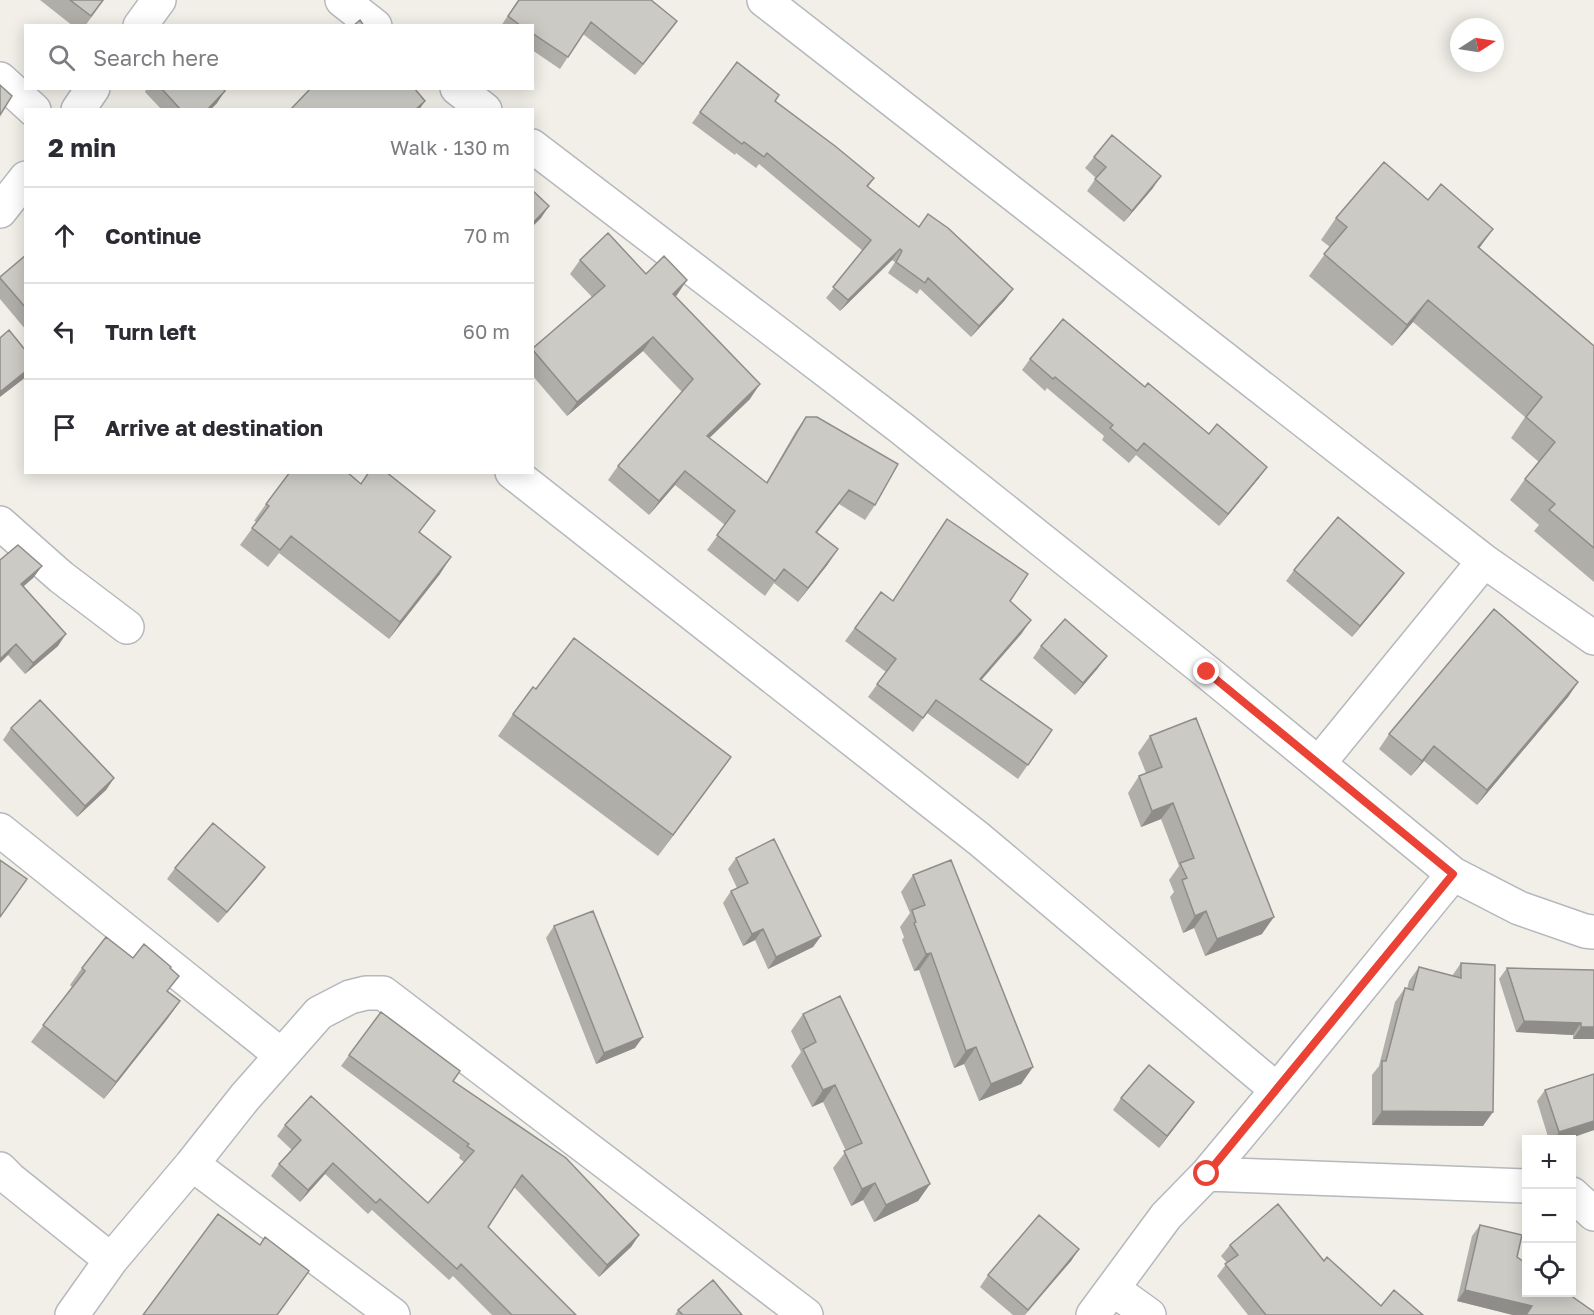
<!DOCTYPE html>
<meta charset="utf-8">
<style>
body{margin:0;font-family:"Golos Text",sans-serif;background:#f7f7f7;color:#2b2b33}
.controls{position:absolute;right:18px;bottom:18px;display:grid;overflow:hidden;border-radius:0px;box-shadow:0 3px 15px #0003}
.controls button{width:54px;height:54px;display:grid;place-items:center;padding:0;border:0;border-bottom:2px solid #e1e1e2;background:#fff;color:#2b2b33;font:30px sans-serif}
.compass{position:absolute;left:1450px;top:18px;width:54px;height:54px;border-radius:50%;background:#fff;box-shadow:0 3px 15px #0003;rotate:78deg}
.stop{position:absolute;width:18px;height:18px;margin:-14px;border:4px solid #ea4335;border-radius:50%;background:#fff}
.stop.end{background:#ea4335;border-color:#fff;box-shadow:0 2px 6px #0008}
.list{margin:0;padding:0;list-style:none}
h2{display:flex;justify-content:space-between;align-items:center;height:78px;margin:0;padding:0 24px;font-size:26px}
h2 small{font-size:20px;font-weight:400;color:#7c7c81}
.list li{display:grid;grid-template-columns:39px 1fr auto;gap:18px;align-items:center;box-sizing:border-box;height:96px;padding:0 24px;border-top:2px solid #e1e1e2}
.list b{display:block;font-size:22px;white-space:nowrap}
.list em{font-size:20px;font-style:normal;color:#7c7c81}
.icon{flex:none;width:33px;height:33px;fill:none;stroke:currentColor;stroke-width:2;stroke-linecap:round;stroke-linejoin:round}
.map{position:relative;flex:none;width:1594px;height:1315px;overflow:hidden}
.search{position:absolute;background:#fff;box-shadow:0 3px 15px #0003;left:24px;top:24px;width:510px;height:66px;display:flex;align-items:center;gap:15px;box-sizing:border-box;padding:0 21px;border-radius:0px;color:#7c7c81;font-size:22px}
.panel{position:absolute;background:#fff;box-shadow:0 3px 15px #0003;left:24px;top:108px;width:510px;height:366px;border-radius:0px}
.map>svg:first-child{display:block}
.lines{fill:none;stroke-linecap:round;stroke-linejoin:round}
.minor-casing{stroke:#b5b8bc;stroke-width:36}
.minor{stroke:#fff;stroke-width:33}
.wall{fill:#afaea9}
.shaded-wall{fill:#8f8d8a}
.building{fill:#cccac5;stroke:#8f8d8a;stroke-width:1.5}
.route{stroke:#ea4335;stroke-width:8}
</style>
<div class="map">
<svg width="1594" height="1315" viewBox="0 0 1594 1315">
<rect width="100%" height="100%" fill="#f1efe8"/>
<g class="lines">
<defs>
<path id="minor" d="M 342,0 L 375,26
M 764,0 L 1484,561 L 1594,638
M 140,26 L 159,0
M 0,79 L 34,110
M 457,88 L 485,110
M 78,110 L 93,88
M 532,146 L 900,427 L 1207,672 L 1453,874 L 1519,908 L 1585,931 L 1594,932
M 0,211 L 26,178
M 512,472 L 979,839 L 1277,1090
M 0,523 L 61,577 L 127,627
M 1319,763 L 1484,561
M 0,830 L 281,1055
M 192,1164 L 245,1097 L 319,1013 L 350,997 L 366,993 L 383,993 L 806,1315
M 0,1169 L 10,1179 L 111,1260
M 1207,1174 L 1526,1186
M 1572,1194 L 1594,1214
M 1113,1289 L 1149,1315
M 72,1315 L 111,1260 L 192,1164 L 393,1315
M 1093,1315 L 1166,1216 L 1207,1174 L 1277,1090 L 1453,874"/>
</defs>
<use href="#minor" class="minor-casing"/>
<use href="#minor" class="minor"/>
</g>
<path class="wall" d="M 40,0 L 104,0 L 85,26 L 73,26 Z
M 518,0 L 677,21 L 635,75 L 583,34 L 560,69 L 532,50 L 532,26 L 501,26 Z
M 147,88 L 223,88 L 217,103 L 210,110 L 162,110 L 145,92 Z
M 775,101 L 874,178 L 868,187 L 1005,300 L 971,337 L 920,289 L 917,294 L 888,273 L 895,262 L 892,260 L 840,311 L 826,298 L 863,251 L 759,164 L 756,168 L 736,153 L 735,155 L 692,123 L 700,112 Z
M 1094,157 L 1153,188 L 1124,222 L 1087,191 L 1096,178 L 1085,168 Z
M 1336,218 L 1479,248 L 1594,346 L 1594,582 L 1534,531 L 1539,525 L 1510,500 L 1525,479 L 1539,462 L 1511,438 L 1525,417 L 1413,322 L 1392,346 L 1309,276 L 1330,247 L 1321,240 Z
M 26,255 L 26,330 L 0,299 L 0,277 Z
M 580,260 L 646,274 L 677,295 L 675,296 L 750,399 L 709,438 L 766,483 L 796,431 L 806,417 L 875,505 L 865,520 L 839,504 L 817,533 L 828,564 L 798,602 L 774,583 L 765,596 L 707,550 L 725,525 L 675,485 L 649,515 L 608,480 L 618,466 L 682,392 L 643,351 L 567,416 L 532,375 L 532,348 L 592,297 L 570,274 Z
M 1030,359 L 1145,387 L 1259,478 L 1219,526 L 1136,455 L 1129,463 L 1102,440 L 1104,436 L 1047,388 L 1045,391 L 1022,370 Z
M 266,504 L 420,533 L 440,574 L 389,639 L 279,553 L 268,567 L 240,545 L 257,522 L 254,521 Z
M 0,560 L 42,566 L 33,578 L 24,586 L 58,646 L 25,674 L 8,655 Z
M 1294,570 L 1404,573 L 1396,584 L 1352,637 L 1286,581 Z
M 881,592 L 892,600 L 1010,601 L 1022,633 L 981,680 L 1052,730 L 1018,779 L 927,713 L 913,732 L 868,697 L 886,672 L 845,641 Z
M 1041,646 L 1098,668 L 1075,695 L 1033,658 Z
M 1578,682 L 1568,697 L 1477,805 L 1424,761 L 1411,776 L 1379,749 L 1389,734 Z
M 513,714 L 731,757 L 658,856 L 498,736 Z
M 11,728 L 114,778 L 106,790 L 77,817 L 3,740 Z
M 1150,736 L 1262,934 L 1205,956 L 1194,928 L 1183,933 L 1170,897 L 1174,892 L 1169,880 L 1179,866 L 1161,819 L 1141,827 L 1128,793 L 1139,776 L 1146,773 L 1138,753 Z
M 736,858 L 821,936 L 813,947 L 768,969 L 755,940 L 743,946 L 723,903 L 731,891 L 737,888 L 728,869 Z
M 265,867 L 256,879 L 218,923 L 167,879 L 175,868 Z
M 913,875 L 1033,1067 L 1021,1084 L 979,1101 L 964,1064 L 954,1068 L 919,970 L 914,971 L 902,940 L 904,937 L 900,927 L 910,913 L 901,892 Z
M 554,926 L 635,1048 L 596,1064 L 546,938 Z
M 133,958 L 170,968 L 168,992 L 180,1001 L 168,1018 L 104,1099 L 31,1042 L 72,987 L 70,985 L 82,968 Z
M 1461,963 L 1483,1126 L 1372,1125 L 1372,1075 L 1379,1066 L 1395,1002 L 1405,988 L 1407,989 L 1409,981 L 1419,967 L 1452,976 Z
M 1507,968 L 1594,970 L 1594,1039 L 1573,1039 L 1573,1035 L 1516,1032 L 1499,979 Z
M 803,1014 L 930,1184 L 918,1201 L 874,1222 L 863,1200 L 851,1206 L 833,1168 L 846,1151 L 823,1102 L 812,1107 L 791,1066 L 801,1052 L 791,1031 Z
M 349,1055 L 453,1081 L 639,1235 L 631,1247 L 599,1277 L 514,1187 L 488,1227 L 576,1315 L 492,1315 L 453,1276 L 449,1280 L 372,1210 L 368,1214 L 325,1174 L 300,1202 L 271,1176 L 279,1164 L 292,1150 L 277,1136 L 285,1125 L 428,1203 L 464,1162 L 459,1158 L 460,1155 L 341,1066 Z
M 1594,1074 L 1594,1130 L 1565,1140 L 1549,1140 L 1537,1101 L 1545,1090 Z
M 1121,1098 L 1186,1113 L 1159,1148 L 1113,1110 Z
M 1480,1225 L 1517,1257 L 1594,1315 L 1513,1315 L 1457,1301 L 1472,1236 Z
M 1230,1245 L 1324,1261 L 1381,1306 L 1423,1315 L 1248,1315 L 1217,1276 L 1227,1263 L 1221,1256 Z
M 1079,1249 L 1071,1261 L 1025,1315 L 1013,1315 L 980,1287 L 988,1275 Z
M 678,1310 L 742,1315 L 675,1315 Z"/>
<path class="shaded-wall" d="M 677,21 L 669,32 L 635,75 L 643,64 Z
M 225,91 L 217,103 L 210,110 L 207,110 Z
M 425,101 L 419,110 L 415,110 Z
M 1161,176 L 1153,188 L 1124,222 L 1132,211 Z
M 549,206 L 541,218 L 532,227 L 532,224 Z
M 1493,229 L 1478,250 L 1478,247 Z
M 900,249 L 892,260 L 840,311 L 848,300 Z
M 687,280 L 677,295 L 663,309 L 673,294 Z
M 1013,289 L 1005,300 L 971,337 L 979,326 Z
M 1428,300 L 1413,322 L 1392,346 L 1407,325 Z
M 653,337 L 643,351 L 567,416 L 577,402 Z
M 26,371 L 26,377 L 0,397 L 0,392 Z
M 760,384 L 750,399 L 697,450 L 707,436 Z
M 1267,467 L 1259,478 L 1219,526 L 1228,514 Z
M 685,471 L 675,485 L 649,515 L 659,501 Z
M 849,490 L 839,504 L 806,546 L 816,532 Z
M 838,549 L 828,564 L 798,602 L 808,588 Z
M 451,557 L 440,574 L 389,639 L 400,622 Z
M 42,566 L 33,578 L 13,595 L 21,584 Z
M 1404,573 L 1396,584 L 1352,637 L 1360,626 Z
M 1031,620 L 1022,633 L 971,692 L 980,679 Z
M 66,634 L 58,646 L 25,674 L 33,663 Z
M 16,644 L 8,655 L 0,663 L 0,659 Z
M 1107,656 L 1098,668 L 1075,695 L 1083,683 Z
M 1578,682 L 1568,697 L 1477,805 L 1487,790 Z
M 1434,746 L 1424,761 L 1411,776 L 1422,761 Z
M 731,757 L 716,778 L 658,856 L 673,835 Z
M 114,778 L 106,790 L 77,817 L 85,806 Z
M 1173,803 L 1161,819 L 1141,827 L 1152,811 Z
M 265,867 L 256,879 L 218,923 L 227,912 Z
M 1206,911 L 1194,928 L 1183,933 L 1195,916 Z
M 1274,917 L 1262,934 L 1205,956 L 1217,939 Z
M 763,929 L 755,940 L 743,946 L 752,934 Z
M 821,936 L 813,947 L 768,969 L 776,957 Z
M 931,953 L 919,970 L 914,971 L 926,954 Z
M 180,1001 L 168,1018 L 104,1099 L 116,1082 Z
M 1524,1021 L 1581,1023 L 1573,1035 L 1516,1032 Z
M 1581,1027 L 1594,1027 L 1594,1039 L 1573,1039 Z
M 643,1037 L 635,1048 L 596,1064 L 604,1053 Z
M 976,1047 L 964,1064 L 954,1068 L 966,1051 Z
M 1033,1067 L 1021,1084 L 979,1101 L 991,1084 Z
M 835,1085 L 823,1102 L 812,1107 L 823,1090 Z
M 1194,1102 L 1186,1113 L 1159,1148 L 1167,1136 Z
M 1382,1111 L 1493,1112 L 1483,1126 L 1372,1125 Z
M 1594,1121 L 1594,1130 L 1565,1140 L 1554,1140 L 1559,1132 Z
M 333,1163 L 325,1174 L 300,1202 L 308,1190 Z
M 875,1183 L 863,1200 L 851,1206 L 862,1189 Z
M 930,1184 L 918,1201 L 874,1222 L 886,1205 Z
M 639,1235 L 631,1247 L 599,1277 L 607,1265 Z
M 1079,1249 L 1071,1261 L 1024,1315 L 1028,1310 Z
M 1465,1290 L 1532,1306 L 1526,1315 L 1513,1315 L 1457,1301 Z"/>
<path class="building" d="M 70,0 L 103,0 L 91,16 Z
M 519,0 L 651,0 L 677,21 L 643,64 L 591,22 L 568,57 L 532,33 L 532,26 L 521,26 L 508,16 Z
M 360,20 L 364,26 L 353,26 Z
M 737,62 L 779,95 L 775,101 L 835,146 L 874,178 L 867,186 L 919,227 L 928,214 L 948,228 L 1013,289 L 979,326 L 928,278 L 925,283 L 896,262 L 902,251 L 900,249 L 848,300 L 833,287 L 871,240 L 767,153 L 764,157 L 744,142 L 742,144 L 700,112 Z
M 0,85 L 12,96 L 0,115 Z
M 161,88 L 223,88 L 225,91 L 207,110 L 181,110 Z
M 311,88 L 414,88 L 425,101 L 415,110 L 290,110 Z
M 1112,135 L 1161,176 L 1132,211 L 1095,179 L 1106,167 L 1094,157 Z
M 1384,162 L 1428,200 L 1441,184 L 1493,229 L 1478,247 L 1594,346 L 1594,548 L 1549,510 L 1555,504 L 1525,479 L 1555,442 L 1526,417 L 1542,397 L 1428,300 L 1407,325 L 1324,254 L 1347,227 L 1336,218 Z
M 532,190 L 549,206 L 532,224 Z
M 608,233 L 646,274 L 664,256 L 687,280 L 673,294 L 760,384 L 707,436 L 767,483 L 806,417 L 817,417 L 898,464 L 875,505 L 849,490 L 816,532 L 838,549 L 808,588 L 784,569 L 775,581 L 717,535 L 735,511 L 685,471 L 659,501 L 618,466 L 693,379 L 653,337 L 577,402 L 532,349 L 605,286 L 580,260 Z
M 26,255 L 26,308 L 0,278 L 0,277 Z
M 1063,319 L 1145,387 L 1148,383 L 1209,434 L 1217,424 L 1267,467 L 1228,514 L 1144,443 L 1137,451 L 1110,428 L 1113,425 L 1055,377 L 1053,379 L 1030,359 Z
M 9,330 L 26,351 L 26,371 L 0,392 L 0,338 Z
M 290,472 L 347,472 L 361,484 L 369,472 L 386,472 L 435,511 L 419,532 L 451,557 L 400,622 L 291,536 L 280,550 L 252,528 L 269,506 L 266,504 Z
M 1338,517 L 1404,573 L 1360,626 L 1294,570 Z
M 947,519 L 1028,574 L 1010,601 L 1031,620 L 980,679 L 1052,730 L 1028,765 L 936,700 L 923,718 L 877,684 L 896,659 L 855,628 L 881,592 L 893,601 Z
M 18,545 L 42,566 L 21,584 L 66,634 L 33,663 L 16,644 L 0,659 L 0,560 Z
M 1494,609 L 1578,682 L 1487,790 L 1434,746 L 1422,761 L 1389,734 Z
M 1065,619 L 1107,656 L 1083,683 L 1041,646 Z
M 574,638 L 731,757 L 673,835 L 513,714 L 533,687 L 536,689 Z
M 40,700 L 114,778 L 85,806 L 11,728 Z
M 1196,718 L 1274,917 L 1217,939 L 1206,911 L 1195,916 L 1182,880 L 1187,878 L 1180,863 L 1194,858 L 1173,803 L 1152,811 L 1139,776 L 1162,767 L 1150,736 Z
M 213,823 L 265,867 L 227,912 L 175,868 Z
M 774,839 L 821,936 L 776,957 L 763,929 L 752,934 L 731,891 L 748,883 L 736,858 Z
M 0,860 L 27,879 L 0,917 Z
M 951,860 L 1033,1067 L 991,1084 L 976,1047 L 966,1051 L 931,953 L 926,954 L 914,923 L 916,922 L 912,910 L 925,905 L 913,875 Z
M 593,911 L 643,1037 L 604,1053 L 554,926 Z
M 106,937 L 133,958 L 144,944 L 171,967 L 170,968 L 179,976 L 167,991 L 180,1001 L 116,1082 L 43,1025 L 85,971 L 82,968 Z
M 1461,963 L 1495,965 L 1493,1112 L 1382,1111 L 1382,1061 L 1386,1061 L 1405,988 L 1413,990 L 1419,967 L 1461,978 Z
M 1507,968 L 1594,970 L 1594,1027 L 1581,1027 L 1581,1023 L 1524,1021 Z
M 840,996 L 930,1184 L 886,1205 L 875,1183 L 862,1189 L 844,1151 L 862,1143 L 835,1085 L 823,1090 L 803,1049 L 816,1042 L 803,1014 Z
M 381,1012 L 460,1071 L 453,1081 L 566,1158 L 639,1235 L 607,1265 L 522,1175 L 488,1227 L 576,1315 L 512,1315 L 461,1264 L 457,1269 L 380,1199 L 376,1203 L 333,1163 L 308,1190 L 279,1164 L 301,1140 L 285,1125 L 311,1096 L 428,1203 L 474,1151 L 467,1146 L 469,1144 L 349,1055 Z
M 1149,1065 L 1194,1102 L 1167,1136 L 1121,1098 Z
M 1594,1074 L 1594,1121 L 1559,1132 L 1545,1090 Z
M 1278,1204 L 1324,1261 L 1327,1257 L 1381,1306 L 1394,1290 L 1423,1315 L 1266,1315 L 1225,1264 L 1238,1255 L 1230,1245 Z
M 218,1214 L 260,1245 L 265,1237 L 309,1271 L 277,1315 L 143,1315 Z
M 1039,1215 L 1079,1249 L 1028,1310 L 988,1275 Z
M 1480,1225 L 1522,1235 L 1517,1257 L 1527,1264 L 1527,1293 L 1567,1293 L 1594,1312 L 1594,1315 L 1526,1315 L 1532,1306 L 1465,1290 Z
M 713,1280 L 742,1315 L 683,1315 L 678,1310 Z"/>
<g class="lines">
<path class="route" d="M 1207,1174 L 1453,874 L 1207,672"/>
</g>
</svg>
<div class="controls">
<button>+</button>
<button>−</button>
<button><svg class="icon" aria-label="locate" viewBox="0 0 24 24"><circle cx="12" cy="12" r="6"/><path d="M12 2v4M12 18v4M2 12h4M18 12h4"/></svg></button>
</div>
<svg class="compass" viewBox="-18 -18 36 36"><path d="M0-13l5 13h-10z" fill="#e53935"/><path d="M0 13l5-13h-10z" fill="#7c7c81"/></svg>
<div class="stop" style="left:1207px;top:1174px"></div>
<div class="stop end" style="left:1207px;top:672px"></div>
<div class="search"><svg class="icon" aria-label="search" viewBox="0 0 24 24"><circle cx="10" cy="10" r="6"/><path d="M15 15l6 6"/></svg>Search here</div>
<section class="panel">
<h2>2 min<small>Walk · 130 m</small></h2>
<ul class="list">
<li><svg class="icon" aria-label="ahead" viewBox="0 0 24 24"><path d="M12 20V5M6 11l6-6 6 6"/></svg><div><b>Continue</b></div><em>70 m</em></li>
<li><svg class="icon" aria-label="left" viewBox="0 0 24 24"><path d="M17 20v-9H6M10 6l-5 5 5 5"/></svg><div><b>Turn left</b></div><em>60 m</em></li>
<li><svg class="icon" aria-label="arrive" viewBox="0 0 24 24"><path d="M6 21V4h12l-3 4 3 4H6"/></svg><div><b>Arrive at destination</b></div></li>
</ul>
</section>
</div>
